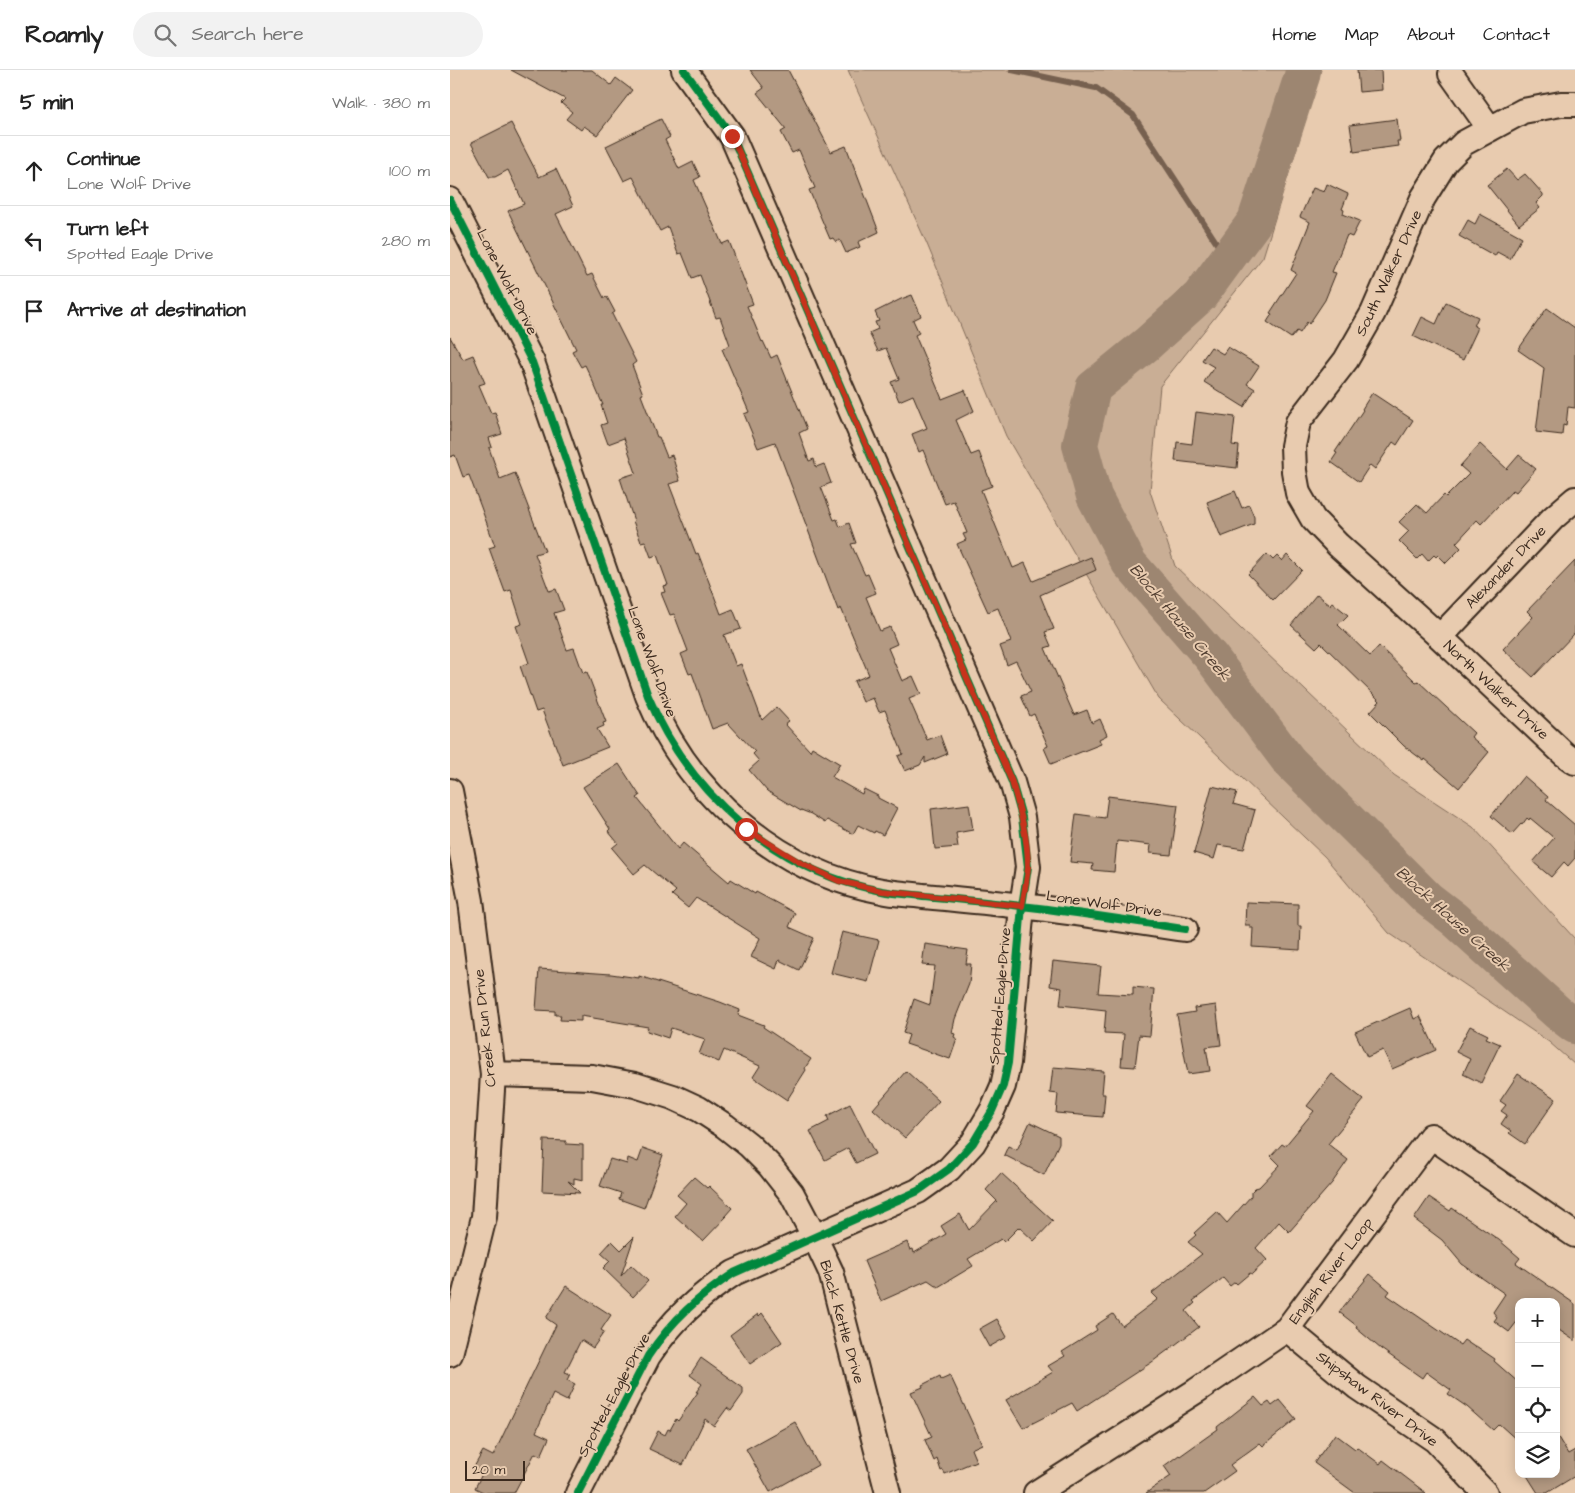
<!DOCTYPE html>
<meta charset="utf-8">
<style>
body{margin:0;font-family:"Architects Daughter",sans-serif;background:#f2f2f2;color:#222}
.controls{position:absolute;right:15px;bottom:15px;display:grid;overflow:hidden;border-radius:10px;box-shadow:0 2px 12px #0003}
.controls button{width:45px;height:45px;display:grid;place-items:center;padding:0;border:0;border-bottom:1px solid #e0e0e0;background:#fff;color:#222;font:25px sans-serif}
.scale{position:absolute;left:15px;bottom:12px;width:60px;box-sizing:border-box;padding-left:5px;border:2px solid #3b2a1e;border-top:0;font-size:14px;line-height:18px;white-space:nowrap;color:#3b2a1e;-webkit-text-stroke:4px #e8cbaf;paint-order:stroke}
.stop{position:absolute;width:15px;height:15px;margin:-11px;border:4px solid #c8321e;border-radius:50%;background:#fff}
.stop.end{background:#c8321e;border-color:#fff;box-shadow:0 1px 5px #0008}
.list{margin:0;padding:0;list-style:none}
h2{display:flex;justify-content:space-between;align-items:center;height:65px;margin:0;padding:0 20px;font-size:21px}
h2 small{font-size:16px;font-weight:400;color:#767676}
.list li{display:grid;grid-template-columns:32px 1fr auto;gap:15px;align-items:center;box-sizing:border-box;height:70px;padding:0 20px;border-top:1px solid #e0e0e0}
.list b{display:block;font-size:19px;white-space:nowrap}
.list p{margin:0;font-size:16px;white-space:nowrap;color:#767676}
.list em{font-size:16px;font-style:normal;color:#767676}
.icon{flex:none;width:28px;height:28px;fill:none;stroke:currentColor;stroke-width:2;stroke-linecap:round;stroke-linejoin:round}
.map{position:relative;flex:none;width:1125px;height:1423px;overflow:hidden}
header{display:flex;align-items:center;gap:30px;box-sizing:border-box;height:70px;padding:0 25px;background:#fff;border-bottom:1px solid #e0e0e0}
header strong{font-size:24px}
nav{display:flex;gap:28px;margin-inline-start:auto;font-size:18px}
.search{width:350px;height:45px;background:#f2f2f2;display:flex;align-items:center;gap:12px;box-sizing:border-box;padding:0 18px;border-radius:28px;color:#767676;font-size:19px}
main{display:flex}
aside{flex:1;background:#fff}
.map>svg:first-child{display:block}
.green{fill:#c9ae95;stroke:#826c5a}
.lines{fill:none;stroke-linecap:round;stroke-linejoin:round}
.stream{stroke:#766150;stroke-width:6}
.river{stroke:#9d8671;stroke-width:36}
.building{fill:#b39982;stroke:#3b2a1e}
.street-casing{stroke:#3b2a1e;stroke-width:28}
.street{stroke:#e8cbaf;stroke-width:24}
.cycleway-casing{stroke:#e8cbaf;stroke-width:11}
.cycleway{stroke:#00873e;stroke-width:8}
.route{stroke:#c8321e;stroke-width:6}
.labels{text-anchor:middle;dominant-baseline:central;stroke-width:4;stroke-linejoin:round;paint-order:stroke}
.street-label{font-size:15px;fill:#3b2a1e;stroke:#e8cbaf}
.water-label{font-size:16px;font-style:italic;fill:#4f3c2f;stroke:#e8cbaf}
</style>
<header>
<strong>Roamly</strong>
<div class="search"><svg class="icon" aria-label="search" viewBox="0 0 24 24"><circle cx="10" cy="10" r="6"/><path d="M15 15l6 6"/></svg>Search here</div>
<nav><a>Home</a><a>Map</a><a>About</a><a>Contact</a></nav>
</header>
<main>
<aside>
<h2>5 min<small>Walk · 380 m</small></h2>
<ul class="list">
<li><svg class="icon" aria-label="ahead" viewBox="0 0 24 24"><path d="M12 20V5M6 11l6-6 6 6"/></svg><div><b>Continue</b><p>Lone Wolf Drive</p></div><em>100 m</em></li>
<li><svg class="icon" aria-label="left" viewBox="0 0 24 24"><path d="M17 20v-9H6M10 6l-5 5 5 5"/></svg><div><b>Turn left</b><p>Spotted Eagle Drive</p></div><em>280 m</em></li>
<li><svg class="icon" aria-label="arrive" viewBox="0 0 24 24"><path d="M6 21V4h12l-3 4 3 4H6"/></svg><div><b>Arrive at destination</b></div></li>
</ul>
</aside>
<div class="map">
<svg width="1125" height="1423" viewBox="0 0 1125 1423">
<rect width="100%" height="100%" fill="#e8cbaf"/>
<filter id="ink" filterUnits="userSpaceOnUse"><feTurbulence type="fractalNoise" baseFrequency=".02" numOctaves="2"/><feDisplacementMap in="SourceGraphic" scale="10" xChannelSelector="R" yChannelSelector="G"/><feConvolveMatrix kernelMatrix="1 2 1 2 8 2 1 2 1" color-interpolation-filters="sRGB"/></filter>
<g filter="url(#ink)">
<path class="green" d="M 398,0 L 871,0 L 813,187 L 710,316 L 700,421 L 725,496 L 944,705 L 1023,757 L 1125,869 L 1125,995 L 1099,972 L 939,863 L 875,787 L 709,629 L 556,366 L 477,174 Z"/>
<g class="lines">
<path class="stream" d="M 562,0 L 646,18 L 683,45 L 777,189"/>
<path class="river" d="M 853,0 L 852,6 L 805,151 L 750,226 L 697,274 L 643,318 L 630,375 L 644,426 L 679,493 L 761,587 L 839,691 L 978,829 L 1004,849 L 1108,943 L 1125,956"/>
</g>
<path class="building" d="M 61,0 L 142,0 L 161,15 L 166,8 L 182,20 L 147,65 L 134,56 L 131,60 L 116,49 L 122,42 L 111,33 L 115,29 Z
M 300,0 L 338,0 L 381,82 L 396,76 L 429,162 L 408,172 L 410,177 L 396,183 L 390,170 L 386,172 L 383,168 L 380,169 L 359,120 L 365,118 L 349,80 L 342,83 L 331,62 L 336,59 L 307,23 L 314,18 Z
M 907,0 L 931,0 L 932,20 L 909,22 Z
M 211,49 L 220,67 L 215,70 L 229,99 L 243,92 L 250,107 L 244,110 L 272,174 L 279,171 L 303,234 L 297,236 L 312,272 L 313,271 L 321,288 L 327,285 L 357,359 L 349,363 L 359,391 L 364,389 L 366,397 L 374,394 L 381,413 L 371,417 L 384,450 L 387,449 L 390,457 L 399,453 L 406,473 L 401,474 L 415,505 L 418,504 L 426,523 L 416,527 L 430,561 L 440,557 L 447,574 L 438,578 L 452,611 L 463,606 L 471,624 L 459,629 L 477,670 L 490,665 L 497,684 L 475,693 L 475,687 L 470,695 L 455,701 L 448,686 L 453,684 L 435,640 L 429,642 L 423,628 L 413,632 L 404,611 L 419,605 L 391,538 L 388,540 L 325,372 L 308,378 L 294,344 L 299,342 L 272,279 L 280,275 L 270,247 L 266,248 L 250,205 L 242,208 L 232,183 L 228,184 L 218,157 L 210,161 L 183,107 L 174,111 L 156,76 Z
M 947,49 L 950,71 L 947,71 L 948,76 L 904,82 L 900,55 Z
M 61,53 L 89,107 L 106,99 L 123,136 L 106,144 L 137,206 L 142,204 L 154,228 L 157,227 L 165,242 L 162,244 L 186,292 L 182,295 L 193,324 L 191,325 L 207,367 L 209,367 L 217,387 L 222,385 L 230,411 L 219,414 L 246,484 L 248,483 L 271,544 L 283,539 L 291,559 L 274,565 L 286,596 L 291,594 L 312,650 L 326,637 L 339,651 L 335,654 L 360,681 L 362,677 L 390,694 L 382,707 L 412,724 L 414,719 L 428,726 L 428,728 L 447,738 L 433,765 L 425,761 L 424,763 L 408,755 L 403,764 L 377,750 L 375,753 L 361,744 L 351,740 L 351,741 L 317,721 L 299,700 L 309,691 L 303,684 L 305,682 L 278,653 L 262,659 L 242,603 L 239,604 L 231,584 L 238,581 L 224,544 L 220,545 L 211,523 L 215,522 L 213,516 L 218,515 L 207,485 L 201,487 L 195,471 L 191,472 L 183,451 L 184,451 L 170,408 L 186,403 L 174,368 L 158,374 L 151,355 L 157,353 L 151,335 L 153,335 L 143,312 L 135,295 L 131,297 L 122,281 L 126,279 L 58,141 L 74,134 L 58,100 L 45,107 L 39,107 L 21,73 Z
M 1057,99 L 1067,110 L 1075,104 L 1093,124 L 1093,126 L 1086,133 L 1090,138 L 1069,155 L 1037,115 Z
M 877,114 L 898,124 L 892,139 L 894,140 L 893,144 L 910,151 L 902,167 L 897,165 L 882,202 L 886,203 L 875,230 L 859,254 L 857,252 L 850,263 L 847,261 L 841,268 L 817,252 L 822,244 L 820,243 L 846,203 L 841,200 L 860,152 L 850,147 L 863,118 L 874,122 Z
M 1030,144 L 1072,167 L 1060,189 L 1047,182 L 1045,186 L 1009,166 L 1018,150 L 1025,154 Z
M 462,225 L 471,246 L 463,250 L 469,263 L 465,265 L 492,329 L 515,320 L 524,341 L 506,350 L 521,385 L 529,382 L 542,416 L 531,420 L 563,498 L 575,493 L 583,511 L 641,487 L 646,500 L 590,525 L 604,559 L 595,562 L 601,576 L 595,578 L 624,645 L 637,640 L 642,653 L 650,649 L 657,665 L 649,669 L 651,674 L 601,694 L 594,678 L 598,676 L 584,644 L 580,646 L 571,626 L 581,622 L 566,591 L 557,595 L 550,576 L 561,572 L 548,538 L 538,542 L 507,474 L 516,470 L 513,464 L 517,463 L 504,431 L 495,434 L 473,380 L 469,382 L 462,364 L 477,358 L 463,325 L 449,331 L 441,312 L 449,309 L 436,278 L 428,281 L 419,263 L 428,259 L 425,252 L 429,251 L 425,242 L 451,229 Z
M 996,232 L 1028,247 L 1024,256 L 1027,258 L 1027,260 L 1013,290 L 963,266 L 972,247 L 986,254 Z
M 1097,238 L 1125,258 L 1125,338 L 1118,337 L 1116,356 L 1113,355 L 1112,365 L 1086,362 L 1094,298 L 1068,280 Z
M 0,267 L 13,289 L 23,285 L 35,313 L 29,315 L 41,343 L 45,342 L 52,364 L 39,368 L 42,377 L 39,378 L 50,409 L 65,403 L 95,481 L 85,484 L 99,521 L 106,519 L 114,540 L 104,543 L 117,580 L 124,578 L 133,603 L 137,602 L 156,652 L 153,653 L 154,656 L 147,659 L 158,677 L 113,695 L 92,640 L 86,642 L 70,596 L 79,593 L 66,556 L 72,554 L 61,520 L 55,522 L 39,478 L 45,476 L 32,440 L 19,405 L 13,407 L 5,385 L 0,387 Z
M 761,277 L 773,284 L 778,277 L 809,296 L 797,314 L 805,319 L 794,337 L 754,312 L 764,297 L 752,290 Z
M 922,323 L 963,350 L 947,375 L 943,372 L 925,399 L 920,395 L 909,412 L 881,392 L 887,383 L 885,382 L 913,340 L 912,339 Z
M 746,342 L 785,347 L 782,375 L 789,376 L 787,398 L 725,391 L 727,372 L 742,374 Z
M 1030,374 L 1057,399 L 1069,385 L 1086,399 L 1066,422 L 1063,420 L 1031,454 L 1027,450 L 1006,473 L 1011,478 L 996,493 L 988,485 L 986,487 L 984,485 L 978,491 L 972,484 L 967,489 L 949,471 L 959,461 L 949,452 L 967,434 L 977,443 L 994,425 L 996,427 L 1019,404 L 1010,396 Z
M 785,421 L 792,438 L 799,435 L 804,447 L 804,454 L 771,467 L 757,432 Z
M 817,484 L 823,490 L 827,486 L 832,491 L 837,485 L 852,500 L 823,530 L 798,504 Z
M 1125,491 L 1125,563 L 1083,607 L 1053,579 L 1083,547 L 1077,541 Z
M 867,524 L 880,535 L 882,532 L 898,545 L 888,555 L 920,586 L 929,576 L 966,612 L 968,611 L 1024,663 L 1021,667 L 1039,682 L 1009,718 L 975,689 L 974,691 L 954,676 L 920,642 L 930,631 L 871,573 L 866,578 L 841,555 Z
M 169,694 L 190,726 L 187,728 L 228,779 L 233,773 L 279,812 L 281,809 L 305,824 L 306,822 L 345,843 L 339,857 L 364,868 L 349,900 L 329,890 L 326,899 L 301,887 L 310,868 L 246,828 L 238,838 L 222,825 L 226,821 L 195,795 L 184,804 L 162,778 L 168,773 L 158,761 L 160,759 L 133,717 Z
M 1074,706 L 1098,727 L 1096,730 L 1125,755 L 1125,788 L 1118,796 L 1114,792 L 1101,807 L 1083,792 L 1104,768 L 1080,748 L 1079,750 L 1077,748 L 1072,755 L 1071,754 L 1062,764 L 1041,746 Z
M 762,716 L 787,722 L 783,734 L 805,740 L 794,779 L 768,775 L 764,789 L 744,783 Z
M 658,726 L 728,735 L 721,785 L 700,783 L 701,775 L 667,771 L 664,802 L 642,800 L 643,794 L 620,792 L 626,744 L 655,748 Z
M 519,734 L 523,760 L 506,763 L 508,777 L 485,779 L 481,739 Z
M 796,832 L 848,834 L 848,856 L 851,856 L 850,880 L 802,877 L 803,858 L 800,858 L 800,855 L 795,855 Z
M 392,862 L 429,870 L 418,912 L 381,903 Z
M 475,874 L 518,880 L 516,894 L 521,894 L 519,914 L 505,949 L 502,963 L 505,964 L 504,967 L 507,969 L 500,989 L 456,974 L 459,965 L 453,963 L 464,929 L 480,935 L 485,896 L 472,895 Z
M 603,891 L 651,896 L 648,923 L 683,925 L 683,917 L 704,919 L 700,966 L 689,965 L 685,997 L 671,996 L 674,964 L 654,963 L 656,940 L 610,935 L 612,918 L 600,916 Z
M 89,899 L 161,904 L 189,908 L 189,906 L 270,932 L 290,940 L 288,945 L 314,955 L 313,957 L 361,989 L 355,998 L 356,1000 L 337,1030 L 303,1007 L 310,996 L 274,980 L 269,992 L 249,984 L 255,969 L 221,958 L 218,968 L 197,961 L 198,957 L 131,946 L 131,951 L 110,950 L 111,945 L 105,945 L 105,941 L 86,940 Z
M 766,935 L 771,975 L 756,977 L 760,1001 L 738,1004 L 727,945 L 745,942 L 744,938 Z
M 960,938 L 964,949 L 970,946 L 986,980 L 942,999 L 933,980 L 917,987 L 905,962 Z
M 1020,956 L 1038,965 L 1036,968 L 1050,974 L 1031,1013 L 1013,1004 L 1020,989 L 1006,982 Z
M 603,997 L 654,1001 L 652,1024 L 655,1024 L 653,1047 L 606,1043 L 608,1024 L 600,1023 Z
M 456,1001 L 489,1031 L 455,1068 L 423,1039 Z
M 882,1004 L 914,1030 L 878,1074 L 898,1090 L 882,1113 L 839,1162 L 829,1152 L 806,1178 L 817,1190 L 802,1204 L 800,1203 L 787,1214 L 785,1212 L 780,1216 L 773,1208 L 743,1231 L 745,1233 L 736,1241 L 749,1257 L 702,1292 L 627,1341 L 622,1333 L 573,1358 L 556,1330 L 603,1302 L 598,1296 L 615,1286 L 612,1282 L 647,1260 L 645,1256 L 663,1244 L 672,1256 L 708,1229 L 702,1223 L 752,1184 L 738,1172 L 746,1165 L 744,1163 L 767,1142 L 777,1153 L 801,1126 L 801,1122 L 805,1118 L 809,1117 L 830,1095 L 821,1086 L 832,1074 L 835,1076 L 864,1041 L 857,1036 Z
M 1068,1004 L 1106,1029 L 1075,1074 L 1059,1063 L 1061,1061 L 1051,1054 L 1057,1045 L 1051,1041 L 1056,1035 L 1050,1031 Z
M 400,1034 L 425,1084 L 406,1093 L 398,1078 L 375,1090 L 360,1061 L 379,1051 L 377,1046 Z
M 580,1052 L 609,1066 L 609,1073 L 594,1105 L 554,1085 L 558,1076 L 567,1080 Z
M 94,1070 L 116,1071 L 116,1074 L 133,1075 L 133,1110 L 124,1108 L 124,1114 L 118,1111 L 130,1123 L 92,1121 Z
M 193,1078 L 213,1085 L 194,1138 L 169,1129 L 171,1123 L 150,1116 L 160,1089 L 177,1094 L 178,1088 L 188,1092 Z
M 551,1103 L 603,1151 L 584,1171 L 569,1157 L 554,1172 L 551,1169 L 518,1189 L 523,1196 L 488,1217 L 478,1210 L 431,1231 L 414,1191 L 457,1172 L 460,1180 L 463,1179 L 464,1183 L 496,1164 L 491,1156 L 510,1144 L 519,1160 L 547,1131 L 536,1120 Z
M 244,1107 L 257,1118 L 259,1116 L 282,1138 L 275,1146 L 276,1147 L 253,1171 L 225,1146 L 236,1133 L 227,1125 Z
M 979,1127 L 1000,1141 L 1002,1138 L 1049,1170 L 1070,1188 L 1066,1193 L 1125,1234 L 1125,1271 L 1106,1258 L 1106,1232 L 1069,1232 L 1069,1249 L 1059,1262 L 1044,1251 L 1047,1247 L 1043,1242 L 1055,1224 L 1012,1194 L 992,1170 L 964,1149 Z
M 184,1167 L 171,1206 L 181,1195 L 198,1211 L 183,1227 L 153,1198 L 160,1191 L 151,1183 L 162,1171 L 171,1180 Z
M 920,1204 L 940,1221 L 937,1225 L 1010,1275 L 1014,1270 L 1026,1278 L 1026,1276 L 1045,1289 L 1044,1291 L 1069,1313 L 1069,1372 L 1049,1354 L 1043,1360 L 1017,1337 L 998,1324 L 1001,1320 L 976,1302 L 972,1308 L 931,1279 L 906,1258 L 907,1256 L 889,1242 Z
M 116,1216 L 161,1245 L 151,1260 L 154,1262 L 143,1278 L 131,1270 L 115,1302 L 120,1304 L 117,1310 L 125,1314 L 117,1331 L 103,1324 L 86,1362 L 99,1368 L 91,1386 L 85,1383 L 64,1423 L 35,1423 L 25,1418 L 32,1404 L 23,1399 L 33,1381 L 43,1386 L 106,1255 L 96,1248 Z
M 312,1243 L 332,1272 L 300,1294 L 280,1265 L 308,1244 L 309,1246 Z
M 547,1249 L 557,1267 L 539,1277 L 529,1259 Z
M 251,1288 L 293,1318 L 293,1324 L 281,1341 L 277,1338 L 264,1356 L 255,1349 L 233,1395 L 199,1379 L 208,1361 L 215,1365 L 218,1359 L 220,1360 L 226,1349 L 228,1351 L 248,1322 L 246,1322 L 252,1314 L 240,1305 Z
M 500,1305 L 532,1374 L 521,1379 L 526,1391 L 495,1404 L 493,1400 L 491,1401 L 487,1389 L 484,1391 L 475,1370 L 482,1367 L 461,1322 L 473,1317 L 472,1315 L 490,1306 L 491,1309 Z
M 805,1327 L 813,1336 L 819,1332 L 822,1336 L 830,1330 L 846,1349 L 813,1376 L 810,1373 L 780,1395 L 785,1401 L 754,1423 L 696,1423 L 721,1406 L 714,1396 L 729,1385 L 730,1386 L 768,1359 L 767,1357 Z
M 345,1352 L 368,1395 L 320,1422 L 296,1379 Z
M 885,1364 L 905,1379 L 907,1377 L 930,1394 L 933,1390 L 976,1423 L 905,1423 L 864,1393 Z
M 1106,1364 L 1118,1384 L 1125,1380 L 1125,1406 L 1097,1423 L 1088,1423 L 1076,1404 L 1106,1404 Z"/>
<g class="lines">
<defs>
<path id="street" d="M 1001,4 L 1040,59
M 1125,34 L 1111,34 L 1073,41 L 1014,73 L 996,91 L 973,128 L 923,243 L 896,290 L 848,352 L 843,376 L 844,401 L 848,423 L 863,449 L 888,475 L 990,567 L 1114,684 L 1125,692
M 0,130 L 82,292 L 198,626 C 239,724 326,802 432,821 C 445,824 459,824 473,826 C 505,829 538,832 571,836 C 626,842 681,851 735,859
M 990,567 L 1103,448 L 1125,429
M 0,721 L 21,831 L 43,1004 L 34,1147 L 0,1284
M 43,1004 L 142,1007 L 185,1015 L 223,1027 L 249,1039 L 275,1056 L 299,1075 L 320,1096 L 342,1124 L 364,1166 L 381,1202 L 438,1423
M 837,1259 L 907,1317 L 985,1370 L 1035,1423
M 128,1423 L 198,1286 C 222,1250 249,1226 284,1203 L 468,1121 L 499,1099 L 523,1073 L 542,1041 L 553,1016 L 558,993 L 572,836 L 578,797 L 572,747 L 562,712 L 282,66 L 234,0
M 586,1423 L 746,1321 L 837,1259 L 981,1066 L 1125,1165"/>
</defs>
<use href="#street" class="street-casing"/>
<use href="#street" class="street"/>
<defs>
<path id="cycleway" d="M 0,130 L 82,292 L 198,626 C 239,724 326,802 432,821 C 445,824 459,824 473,826 C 505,829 538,832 571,836 C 626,842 681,851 735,859
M 128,1423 L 198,1286 C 222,1250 249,1226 284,1203 L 468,1121 L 499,1099 L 523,1073 L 542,1041 L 553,1016 L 558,993 L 572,836 L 578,797 L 572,747 L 562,712 L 282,66 L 234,0"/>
</defs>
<use href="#cycleway" class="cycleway-casing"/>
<use href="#cycleway" class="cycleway"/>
</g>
</g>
<g class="lines" filter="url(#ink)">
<path class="route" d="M 282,66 L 562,712 C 570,740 578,768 578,797 C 577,810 574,823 572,836 L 432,821 L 389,811 L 351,793 L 296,759"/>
</g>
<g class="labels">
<g class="street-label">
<text transform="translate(939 203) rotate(-65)">South Walker Drive</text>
<text transform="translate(57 212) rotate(63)">Lone Wolf Drive</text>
<text transform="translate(1056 497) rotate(-46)">Alexander Drive</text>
<text transform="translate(202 592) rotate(70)">Lone Wolf Drive</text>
<text transform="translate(1046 620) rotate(43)">North Walker Drive</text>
<text transform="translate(654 834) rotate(8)">Lone Wolf Drive</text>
<text transform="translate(550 926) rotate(-85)">Spotted Eagle Drive</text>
<text transform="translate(35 958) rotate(-96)">Creek Run Drive</text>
<text transform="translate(881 1201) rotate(-53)">English River Loop</text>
<text transform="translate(392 1252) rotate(74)">Black Kettle Drive</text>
<text transform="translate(164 1325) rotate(-62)">Spotted Eagle Drive</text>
<text transform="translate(927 1329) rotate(37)">Shipshaw River Drive</text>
</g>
<g class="water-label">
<text transform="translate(730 552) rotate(50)">Block House Creek</text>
<text transform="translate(1003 849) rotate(42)">Block House Creek</text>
</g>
</g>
</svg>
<div class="controls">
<button>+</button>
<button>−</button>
<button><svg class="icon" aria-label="locate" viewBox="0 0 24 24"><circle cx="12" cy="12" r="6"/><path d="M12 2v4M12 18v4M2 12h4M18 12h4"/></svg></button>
<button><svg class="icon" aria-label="layers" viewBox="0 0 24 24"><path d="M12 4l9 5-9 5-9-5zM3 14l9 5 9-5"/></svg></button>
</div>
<div class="scale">20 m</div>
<div class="stop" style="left:296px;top:759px"></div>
<div class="stop end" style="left:282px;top:66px"></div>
</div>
</main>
